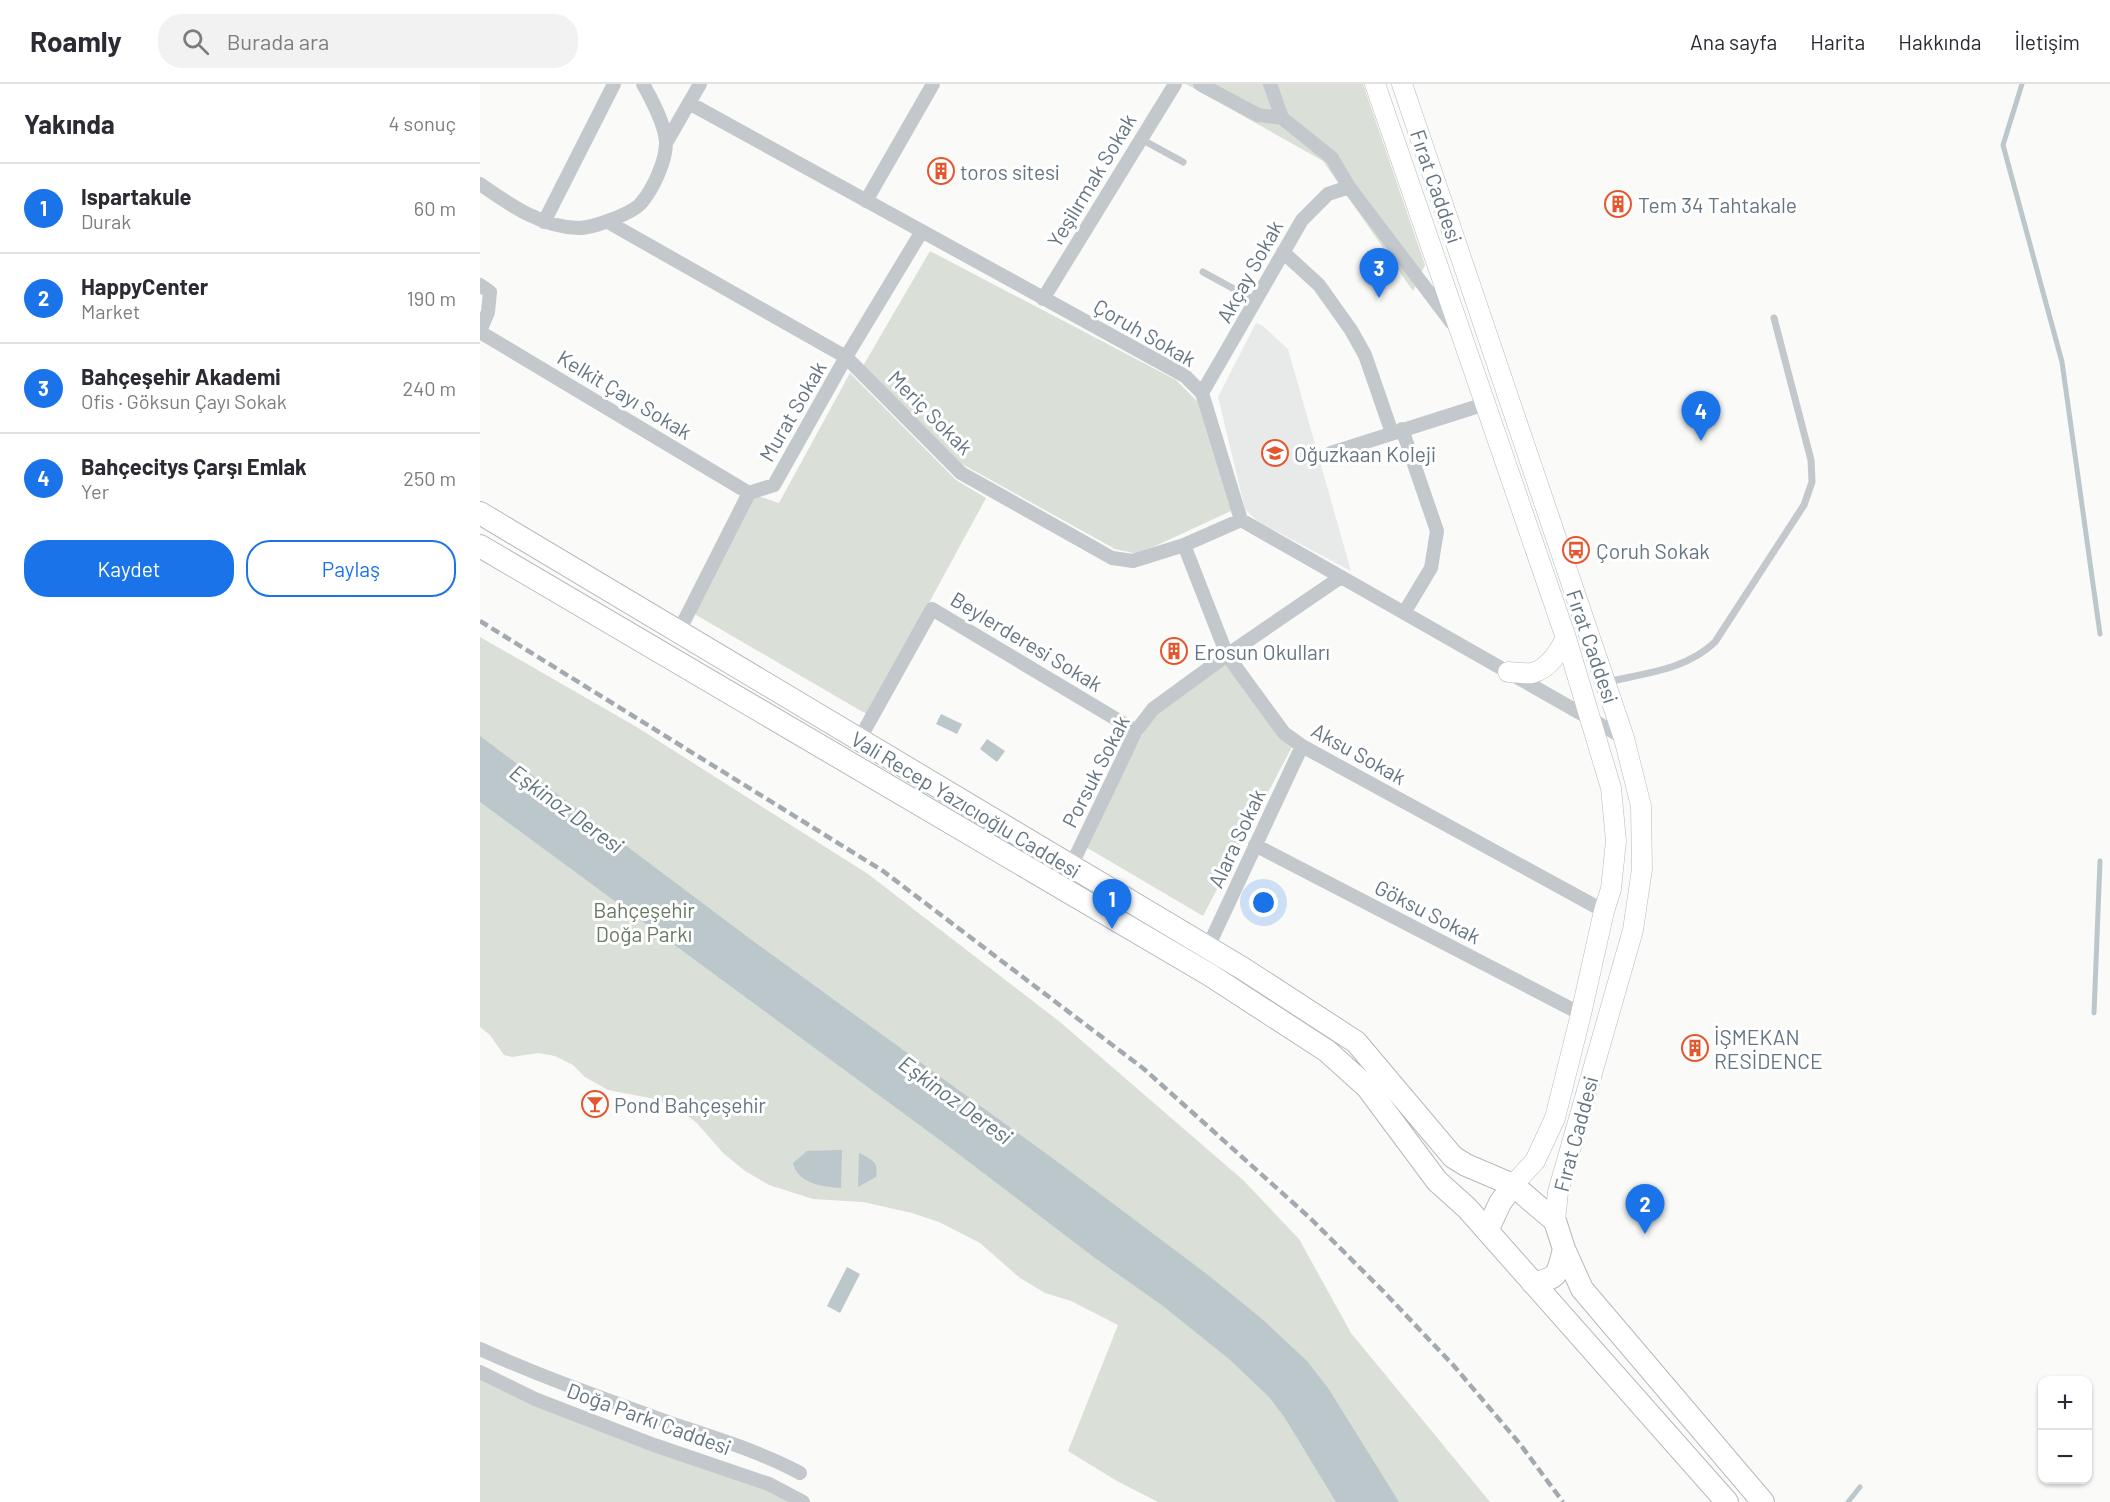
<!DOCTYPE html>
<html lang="tr">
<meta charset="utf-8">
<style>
body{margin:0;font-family:Barlow,sans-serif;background:#f2f2f3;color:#2b2b33}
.controls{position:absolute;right:18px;bottom:18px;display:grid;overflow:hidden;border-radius:12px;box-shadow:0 2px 4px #0004}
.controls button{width:54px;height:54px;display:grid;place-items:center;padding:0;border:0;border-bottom:2px solid #e1e1e2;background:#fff;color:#2b2b33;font:30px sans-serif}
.you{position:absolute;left:784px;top:819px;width:21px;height:21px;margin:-15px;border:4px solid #fff;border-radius:50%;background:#1a73e8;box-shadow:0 0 0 9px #1a73e833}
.badge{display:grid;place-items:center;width:39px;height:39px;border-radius:50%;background:#1a73e8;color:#fff;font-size:20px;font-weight:700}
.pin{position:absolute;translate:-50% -50px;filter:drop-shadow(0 2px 3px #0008)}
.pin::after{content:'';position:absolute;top:32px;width:21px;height:18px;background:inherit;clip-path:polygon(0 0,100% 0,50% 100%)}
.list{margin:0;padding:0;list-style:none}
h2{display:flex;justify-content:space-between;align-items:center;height:78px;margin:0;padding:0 24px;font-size:26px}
h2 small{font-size:20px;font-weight:400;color:#7c7c81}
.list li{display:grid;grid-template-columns:39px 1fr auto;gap:18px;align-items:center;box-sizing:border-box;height:90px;padding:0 24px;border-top:2px solid #e1e1e2}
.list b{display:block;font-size:22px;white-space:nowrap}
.list p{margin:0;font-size:20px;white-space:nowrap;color:#7c7c81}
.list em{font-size:20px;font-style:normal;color:#7c7c81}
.actions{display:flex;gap:12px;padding:18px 24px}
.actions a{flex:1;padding:14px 0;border:2px solid #1a73e8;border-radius:24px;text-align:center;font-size:21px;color:#1a73e8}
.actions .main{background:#1a73e8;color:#fff}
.icon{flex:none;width:33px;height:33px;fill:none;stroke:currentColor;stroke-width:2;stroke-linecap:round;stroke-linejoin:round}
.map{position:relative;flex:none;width:1630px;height:1418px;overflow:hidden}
header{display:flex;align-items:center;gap:36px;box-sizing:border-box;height:84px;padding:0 30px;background:#fff;border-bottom:2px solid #e1e1e2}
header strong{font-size:28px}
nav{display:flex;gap:33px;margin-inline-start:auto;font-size:21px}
.search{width:420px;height:54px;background:#f2f2f3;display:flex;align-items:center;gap:15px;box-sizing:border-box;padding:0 21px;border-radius:24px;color:#7c7c81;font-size:22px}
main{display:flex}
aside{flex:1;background:#fff}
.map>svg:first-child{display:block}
.built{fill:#e8e9e9}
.green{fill:#dadfd7}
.water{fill:#bbc7cb}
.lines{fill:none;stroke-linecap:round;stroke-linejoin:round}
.stream{stroke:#bbc7cb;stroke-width:5}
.secondary-casing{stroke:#b3babf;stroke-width:21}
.primary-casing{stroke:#b5babe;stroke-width:24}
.service{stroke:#c3c8cc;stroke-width:7}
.minor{stroke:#c3c8cc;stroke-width:14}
.secondary{stroke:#fff;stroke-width:20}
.primary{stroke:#fff;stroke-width:22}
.rail{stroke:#a2aab0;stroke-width:4.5;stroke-dasharray:9 4.5;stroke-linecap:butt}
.labels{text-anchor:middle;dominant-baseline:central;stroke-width:6;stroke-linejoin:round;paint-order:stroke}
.poi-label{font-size:21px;fill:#657683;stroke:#fff;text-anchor:start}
.street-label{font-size:21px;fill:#657683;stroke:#fff}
.park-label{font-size:21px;fill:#687a64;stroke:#fff}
.water-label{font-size:22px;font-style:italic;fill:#60757c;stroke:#fff}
</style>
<header>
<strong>Roamly</strong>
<div class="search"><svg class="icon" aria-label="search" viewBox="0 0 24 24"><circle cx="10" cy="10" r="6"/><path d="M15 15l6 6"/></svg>Burada ara</div>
<nav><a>Ana sayfa</a><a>Harita</a><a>Hakkında</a><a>İletişim</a></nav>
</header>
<main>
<aside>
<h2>Yakında<small>4 sonuç</small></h2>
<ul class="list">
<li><span class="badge">1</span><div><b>Ispartakule</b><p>Durak</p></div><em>60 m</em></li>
<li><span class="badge">2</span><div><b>HappyCenter</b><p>Market</p></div><em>190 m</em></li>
<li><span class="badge">3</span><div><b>Bahçeşehir Akademi</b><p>Ofis · Göksun Çayı Sokak</p></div><em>240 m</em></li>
<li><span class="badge">4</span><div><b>Bahçecitys Çarşı Emlak</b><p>Yer</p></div><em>250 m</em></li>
</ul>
<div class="actions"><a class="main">Kaydet</a><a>Paylaş</a></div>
</aside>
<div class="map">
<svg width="1630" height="1418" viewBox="0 0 1630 1418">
<rect width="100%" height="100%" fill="#fafaf8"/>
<path class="built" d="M 776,239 L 783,242 L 808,265 L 871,487 L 777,437 L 765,425 L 738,313 Z"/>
<path class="green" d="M 706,0 L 883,0 L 945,181 L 933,207 L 843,77 Z
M 450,167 L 696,296 L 717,317 L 751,427 L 658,470 L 635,465 L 482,380 L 383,282 Z
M 370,289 L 476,396 L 506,414 L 388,631 L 206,525 L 269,409 L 299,419 Z
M 0,553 L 155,642 L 388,790 L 580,938 L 763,1096 L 819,1155 L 871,1249 L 1010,1418 L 678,1418 L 637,1397 L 588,1367 L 638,1241 L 591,1217 L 565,1209 L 540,1194 L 500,1159 L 459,1138 L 432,1129 L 383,1118 L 333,1115 L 289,1101 L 265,1087 L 243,1069 L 217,1039 L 197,1024 L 175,1015 L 128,1006 L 105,993 L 93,981 L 75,972 L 58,969 L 32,973 L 24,971 L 10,951 L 0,943 Z
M 746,580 L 814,659 L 723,832 L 604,762 L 675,627 Z
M 0,1288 L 323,1418 L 0,1418 Z"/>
<path class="water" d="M 461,630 L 482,640 L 477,650 L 456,640 Z
M 0,652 L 273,857 L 579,1079 L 728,1191 L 782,1235 L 827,1277 L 848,1304 L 919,1418 L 856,1418 L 805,1334 L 789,1313 L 749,1275 L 683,1222 L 615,1174 L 468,1062 L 0,718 Z
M 507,655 L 525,667 L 517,678 L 500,665 Z
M 362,1066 L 361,1104 C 343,1103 317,1099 313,1079 L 327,1067 Z
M 379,1069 C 392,1076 399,1077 396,1093 L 378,1103 Z
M 367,1183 L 380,1190 L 360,1229 L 347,1222 Z"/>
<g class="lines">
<path class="stream" d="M 1542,0 L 1523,61 L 1582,278 L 1620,550
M 1614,929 L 1620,777
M 1368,1418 L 1380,1403"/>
<defs>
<path id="secondary" d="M 895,0 L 1086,554 L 1131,704 L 1136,757 L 1131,805 L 1124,827 L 1101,930 L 1075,1034 L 1055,1077 L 1033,1101
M 922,0 L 1144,654 L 1161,722 L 1162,785 L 1153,846 L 1078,1108 L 1075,1137
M 1028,588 C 1035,588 1045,590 1052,589 C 1069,585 1079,568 1086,554"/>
<path id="primary" d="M 0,429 L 762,884 L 876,958 L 973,1073 L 986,1081 L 1033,1101 L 1075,1137 L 1084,1165 L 1102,1205 L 1283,1418
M 0,462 L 730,891 L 847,967 L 887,1003 L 957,1097 L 987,1124 L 1247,1418
M 1007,1147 L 1020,1119 L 1033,1101
M 1053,1199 C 1079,1195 1078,1189 1084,1165"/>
</defs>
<use href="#secondary" class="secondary-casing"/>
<use href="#primary" class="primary-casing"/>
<path class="service" d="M 661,55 L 703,78
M 723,188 L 776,217
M 1127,598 C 1165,589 1206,586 1235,558 L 1324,421 L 1332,398 L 1331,376 L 1294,234"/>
<path class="minor" d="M 720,0 L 778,31 L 802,34
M 790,0 L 802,34 L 852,74 L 869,103 L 972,239
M 209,19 L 705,292 L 722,309 L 761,436 L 1144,654
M 186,59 L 220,0
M 0,100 C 29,120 62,144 99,144 C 113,144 154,129 162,118 C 173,105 186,77 186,59 C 186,43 171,14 163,0
M 386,117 L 453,0
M 64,138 L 134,0
M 128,138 L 366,273 L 481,389 L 632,474 L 653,477 L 704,461 L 761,436
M 803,168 L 839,201 L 871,246 L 885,271 L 912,349
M 0,201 L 10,208 L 8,228 L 0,247
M 563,215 L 695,0
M 0,248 L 269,409
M 722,309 L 822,136 L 848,110 L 869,103
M 922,345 L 957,447 L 951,484 L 924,529
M 851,369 L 1005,320
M 704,461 L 747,571 L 804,649 L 822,662 L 1124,827
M 198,549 L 269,409 L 294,401 L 366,273 L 442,147
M 379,656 L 452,525 L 656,647
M 775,761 L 1101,930
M 591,782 L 656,647 L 673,625 L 747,571 L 861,493
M 728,863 L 822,662
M 0,1265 C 64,1294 130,1317 196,1341 C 238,1355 281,1368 320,1389
M 0,1288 L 55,1315 L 174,1361 L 289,1400 L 323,1418"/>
<use href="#secondary" class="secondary"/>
<use href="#primary" class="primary"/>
<path class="rail" d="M 0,537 L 403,787 L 664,985 L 830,1134 L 904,1208 L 974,1282 L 1040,1360 L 1083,1418"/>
</g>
<defs>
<symbol id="building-ring" viewBox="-11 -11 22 22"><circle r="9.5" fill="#fff" stroke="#e4572e" stroke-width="1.5"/><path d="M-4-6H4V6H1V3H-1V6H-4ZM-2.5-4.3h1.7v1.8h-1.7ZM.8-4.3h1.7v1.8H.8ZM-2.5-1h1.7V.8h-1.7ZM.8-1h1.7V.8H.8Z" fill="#e4572e"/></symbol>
<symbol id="school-ring" viewBox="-11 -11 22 22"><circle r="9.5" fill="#fff" stroke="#e4572e" stroke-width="1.5"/><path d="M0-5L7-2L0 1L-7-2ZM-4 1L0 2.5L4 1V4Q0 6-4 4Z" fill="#e4572e"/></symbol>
<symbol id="bus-ring" viewBox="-11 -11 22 22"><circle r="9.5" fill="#fff" stroke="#e4572e" stroke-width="1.5"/><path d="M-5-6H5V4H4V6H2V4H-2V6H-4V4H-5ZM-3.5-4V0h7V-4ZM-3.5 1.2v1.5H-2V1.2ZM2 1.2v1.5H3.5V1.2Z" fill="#e4572e"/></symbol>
<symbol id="bar-ring" viewBox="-11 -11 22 22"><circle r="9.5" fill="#fff" stroke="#e4572e" stroke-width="1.5"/><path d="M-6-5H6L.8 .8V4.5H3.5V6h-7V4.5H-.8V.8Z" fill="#e4572e"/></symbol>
</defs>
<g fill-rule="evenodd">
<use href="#building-ring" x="446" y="72" width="30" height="30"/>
<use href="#building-ring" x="1123" y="105" width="30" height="30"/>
<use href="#school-ring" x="780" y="354" width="30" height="30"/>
<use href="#bus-ring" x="1081" y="451" width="30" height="30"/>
<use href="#building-ring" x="679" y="552" width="30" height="30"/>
<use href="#building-ring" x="1200" y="949" width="30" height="30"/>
<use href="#bar-ring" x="100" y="1005" width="30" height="30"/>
</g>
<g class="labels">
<g class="poi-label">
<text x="480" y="87">toros sitesi</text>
<text x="1158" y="120">Tem 34 Tahtakale</text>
<text x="814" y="369">Oğuzkaan Koleji</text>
<text x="1116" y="466">Çoruh Sokak</text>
<text x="714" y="567">Erosun Okulları</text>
<text x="1234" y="952">İŞMEKAN<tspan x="1234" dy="24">RESİDENCE</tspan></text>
<text x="134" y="1020">Pond Bahçeşehir</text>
</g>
<g class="street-label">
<text transform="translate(611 96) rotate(-59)">Yeşilırmak Sokak</text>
<text transform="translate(957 102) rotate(71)">Fırat Caddesi</text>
<text transform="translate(769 187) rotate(-61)">Akçay Sokak</text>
<text transform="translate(665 248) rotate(30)">Çoruh Sokak</text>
<text transform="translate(145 310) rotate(31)">Kelkit Çayı Sokak</text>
<text transform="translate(312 327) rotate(-60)">Murat Sokak</text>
<text transform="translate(451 328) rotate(45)">Meriç Sokak</text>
<text transform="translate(547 557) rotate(31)">Beylerderesi Sokak</text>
<text transform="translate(1113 562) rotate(71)">Fırat Caddesi</text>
<text transform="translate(879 669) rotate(29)">Aksu Sokak</text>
<text transform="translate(615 687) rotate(-63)">Porsuk Sokak</text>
<text transform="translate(486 720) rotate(31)">Vali Recep Yazıcıoğlu Caddesi</text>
<text transform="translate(756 754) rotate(-65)">Alara Sokak</text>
<text transform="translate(948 827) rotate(27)">Göksu Sokak</text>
<text transform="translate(1095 1050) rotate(-75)">Fırat Caddesi</text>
<text transform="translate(169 1334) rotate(20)">Doğa Parkı Caddesi</text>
</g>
<g class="park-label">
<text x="164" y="825">Bahçeşehir<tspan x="164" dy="24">Doğa Parkı</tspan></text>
</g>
<g class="water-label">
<text transform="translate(87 724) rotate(36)">Eşkinoz Deresi</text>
<text transform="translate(476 1015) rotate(36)">Eşkinoz Deresi</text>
</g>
</g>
</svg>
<div class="controls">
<button>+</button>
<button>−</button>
</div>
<div class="you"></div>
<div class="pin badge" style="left:632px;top:845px">1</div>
<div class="pin badge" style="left:1165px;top:1150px">2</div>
<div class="pin badge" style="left:899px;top:214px">3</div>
<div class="pin badge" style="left:1221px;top:357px">4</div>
</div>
</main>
